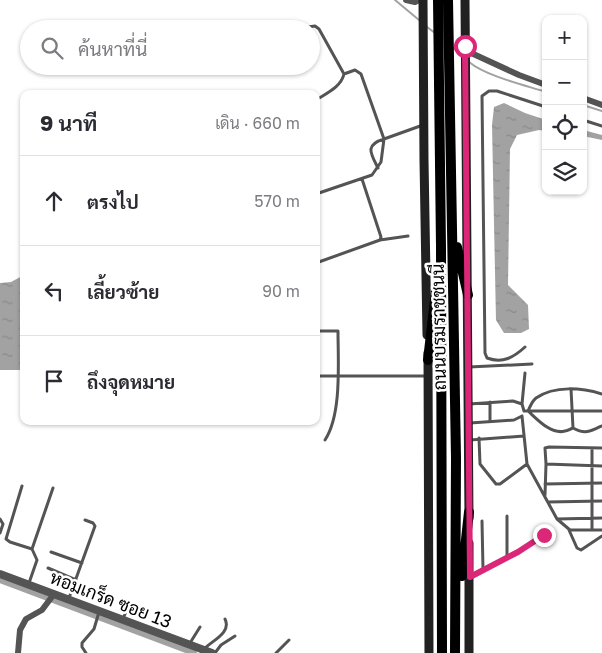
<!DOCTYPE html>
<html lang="th">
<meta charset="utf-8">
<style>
body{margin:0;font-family:"Golos Text",Sarabun,sans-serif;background:#f7f7f7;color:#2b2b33}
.controls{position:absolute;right:15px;top:15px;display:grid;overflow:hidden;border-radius:10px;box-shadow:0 1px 4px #0004}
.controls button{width:45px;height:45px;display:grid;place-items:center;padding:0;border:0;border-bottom:1px solid #e1e1e2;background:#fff;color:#2b2b33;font:25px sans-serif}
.stop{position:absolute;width:15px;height:15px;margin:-11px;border:4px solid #db2777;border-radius:50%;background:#fff}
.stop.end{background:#db2777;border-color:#fff;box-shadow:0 1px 5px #0008}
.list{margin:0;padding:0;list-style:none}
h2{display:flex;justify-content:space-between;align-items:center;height:65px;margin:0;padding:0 20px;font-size:21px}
h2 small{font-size:16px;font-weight:400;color:#7c7c81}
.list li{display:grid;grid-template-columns:32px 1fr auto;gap:15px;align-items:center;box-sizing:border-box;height:90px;padding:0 20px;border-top:1px solid #e1e1e2}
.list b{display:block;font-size:19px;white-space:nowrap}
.list em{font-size:16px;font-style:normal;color:#7c7c81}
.icon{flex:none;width:28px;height:28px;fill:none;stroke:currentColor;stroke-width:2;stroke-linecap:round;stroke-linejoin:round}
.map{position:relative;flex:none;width:602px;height:653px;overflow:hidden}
.search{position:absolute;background:#fff;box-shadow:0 1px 4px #0004;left:20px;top:20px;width:300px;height:55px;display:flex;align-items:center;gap:12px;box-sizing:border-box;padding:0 18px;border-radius:28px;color:#7c7c81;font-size:19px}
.panel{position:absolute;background:#fff;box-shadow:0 1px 4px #0004;left:20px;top:90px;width:300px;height:335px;border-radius:10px}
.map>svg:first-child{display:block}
.water{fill:url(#water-ripples)}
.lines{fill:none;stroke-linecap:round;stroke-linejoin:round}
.stream{stroke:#a2a2a2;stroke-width:2}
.canal{stroke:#a2a2a2;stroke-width:6}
.service{stroke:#545454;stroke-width:3}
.minor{stroke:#545454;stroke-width:6}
.tertiary{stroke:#545454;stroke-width:8}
.secondary{stroke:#212121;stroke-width:9}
.trunk{stroke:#000;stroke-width:10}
.route{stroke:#db2777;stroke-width:6}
.labels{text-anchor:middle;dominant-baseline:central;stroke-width:5;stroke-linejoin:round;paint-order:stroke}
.street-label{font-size:18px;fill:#000;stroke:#fff}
</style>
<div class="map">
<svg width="602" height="653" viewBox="0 0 602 653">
<defs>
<pattern id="water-ripples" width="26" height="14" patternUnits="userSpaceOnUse" patternTransform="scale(1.25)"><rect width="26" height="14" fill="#a2a2a2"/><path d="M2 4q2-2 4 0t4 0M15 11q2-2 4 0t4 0" fill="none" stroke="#8a8a8a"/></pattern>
</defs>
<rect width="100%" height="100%" fill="#fff"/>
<path class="water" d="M 504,103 L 525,113 L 546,120 L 546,131 L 539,130 L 517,135 L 510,149 L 508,285 L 528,305 L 529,329 L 521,333 L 504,333 L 496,320 L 492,125 L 494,107 Z
M 583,130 L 602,135 L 602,140 L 583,136 Z
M 24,275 L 24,370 L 0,370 L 0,283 L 11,282 Z"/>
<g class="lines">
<path class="stream" d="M 395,0 L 419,20
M 427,27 L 435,33
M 452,47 L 462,55
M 469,62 C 486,76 524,85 546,92
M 583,105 L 602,111"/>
<path class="canal" d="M 0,580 L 194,653"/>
<path class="service" d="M 308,27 L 315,26 L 319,29 L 344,74 L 355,70 L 361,74 L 384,139 C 364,145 371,154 378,168
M 316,100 C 327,93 341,87 344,74
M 583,120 L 602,126
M 316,194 L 372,175 L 381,162 L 384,139 L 423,125
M 380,240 L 408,236
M 316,263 L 380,240 L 381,237 L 362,179
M 316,331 L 338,331 C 338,362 342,414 325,440
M 525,347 C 514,357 503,364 487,358 L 485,353 L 482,96 L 489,91 L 497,91 L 546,107
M 469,367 L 532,364
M 316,376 L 427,376
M 571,389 L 573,428
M 602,394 C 582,388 555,385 536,398 C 532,401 530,407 528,411 C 537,419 551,435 565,431 C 568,431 570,429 573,428 C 586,435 589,431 602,426
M 490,402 L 490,421
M 469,404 L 513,401 L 522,404 L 524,411
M 522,404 L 525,373
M 524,411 L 602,411
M 522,416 L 527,464 L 557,519 L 570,530 L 602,530
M 470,423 L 514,420 L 522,416
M 479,438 L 480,464 L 496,484 L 500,484 L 527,464
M 470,440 L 524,436
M 592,448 L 592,530
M 546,464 L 545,448 L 549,447 L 602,448
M 545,484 L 602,483
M 22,486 L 6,539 L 10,542 L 32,549
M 545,495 L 546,464 L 602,466
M 548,502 L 602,501
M 507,516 L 507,557
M 0,519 L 3,524 L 0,533
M 557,519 L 602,518
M 569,530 L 577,548 L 581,550 L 602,536
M 51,552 L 82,563
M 48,568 L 76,580
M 483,569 L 519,551 L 544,535
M 472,576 L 483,569 L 482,521
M 29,583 L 37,560 L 32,549 L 53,488
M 69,598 L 95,526 L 93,523 L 85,520
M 123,619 L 129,604
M 190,643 L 200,627
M 203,650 C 211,641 232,633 225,619
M 86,653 L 82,647 L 82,643 L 94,629 L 99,612
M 215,653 L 221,645 L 235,636
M 276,653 L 289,640"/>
<path class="minor" d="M 406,0 L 415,2 L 419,0
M 469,52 L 519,75 L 546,85
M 583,98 L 602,105
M 18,653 L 20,630 L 26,619 L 42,610 L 54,594"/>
<path class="tertiary" d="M 0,574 L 212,653"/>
<path class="secondary" d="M 423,0 L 424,160 L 427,335
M 465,0 L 469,518
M 428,353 L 429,653
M 469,653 L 469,543"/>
<path class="trunk" d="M 438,0 L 441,247 L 442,653
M 448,0 L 456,458 L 455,653
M 457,247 L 468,295
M 428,360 L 436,291
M 462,576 L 469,512"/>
</g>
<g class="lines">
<path class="route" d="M 465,46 L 470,577 L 518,552 L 544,535"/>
</g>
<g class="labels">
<g class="street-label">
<text transform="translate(438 327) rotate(-91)">ถนนบรมราชชนนี</text>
<text transform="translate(111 599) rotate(21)">หอมเกร็ด ซอย 13</text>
</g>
</g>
</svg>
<div class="controls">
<button>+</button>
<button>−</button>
<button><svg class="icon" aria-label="locate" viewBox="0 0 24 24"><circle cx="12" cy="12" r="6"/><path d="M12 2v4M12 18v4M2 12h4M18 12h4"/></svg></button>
<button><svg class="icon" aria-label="layers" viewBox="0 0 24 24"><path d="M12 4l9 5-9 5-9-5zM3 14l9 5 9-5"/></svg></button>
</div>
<div class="stop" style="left:465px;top:46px"></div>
<div class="stop end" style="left:544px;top:535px"></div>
<div class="search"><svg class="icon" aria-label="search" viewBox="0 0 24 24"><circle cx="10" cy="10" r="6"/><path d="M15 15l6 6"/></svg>ค้นหาที่นี่</div>
<section class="panel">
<h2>9 นาที<small>เดิน · 660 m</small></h2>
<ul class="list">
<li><svg class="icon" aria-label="ahead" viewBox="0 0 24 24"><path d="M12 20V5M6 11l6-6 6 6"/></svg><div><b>ตรงไป</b></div><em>570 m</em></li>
<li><svg class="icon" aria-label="left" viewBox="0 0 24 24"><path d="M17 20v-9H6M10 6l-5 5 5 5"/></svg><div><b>เลี้ยวซ้าย</b></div><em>90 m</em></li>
<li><svg class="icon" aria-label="arrive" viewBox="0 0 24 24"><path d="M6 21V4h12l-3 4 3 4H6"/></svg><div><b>ถึงจุดหมาย</b></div></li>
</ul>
</section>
</div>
